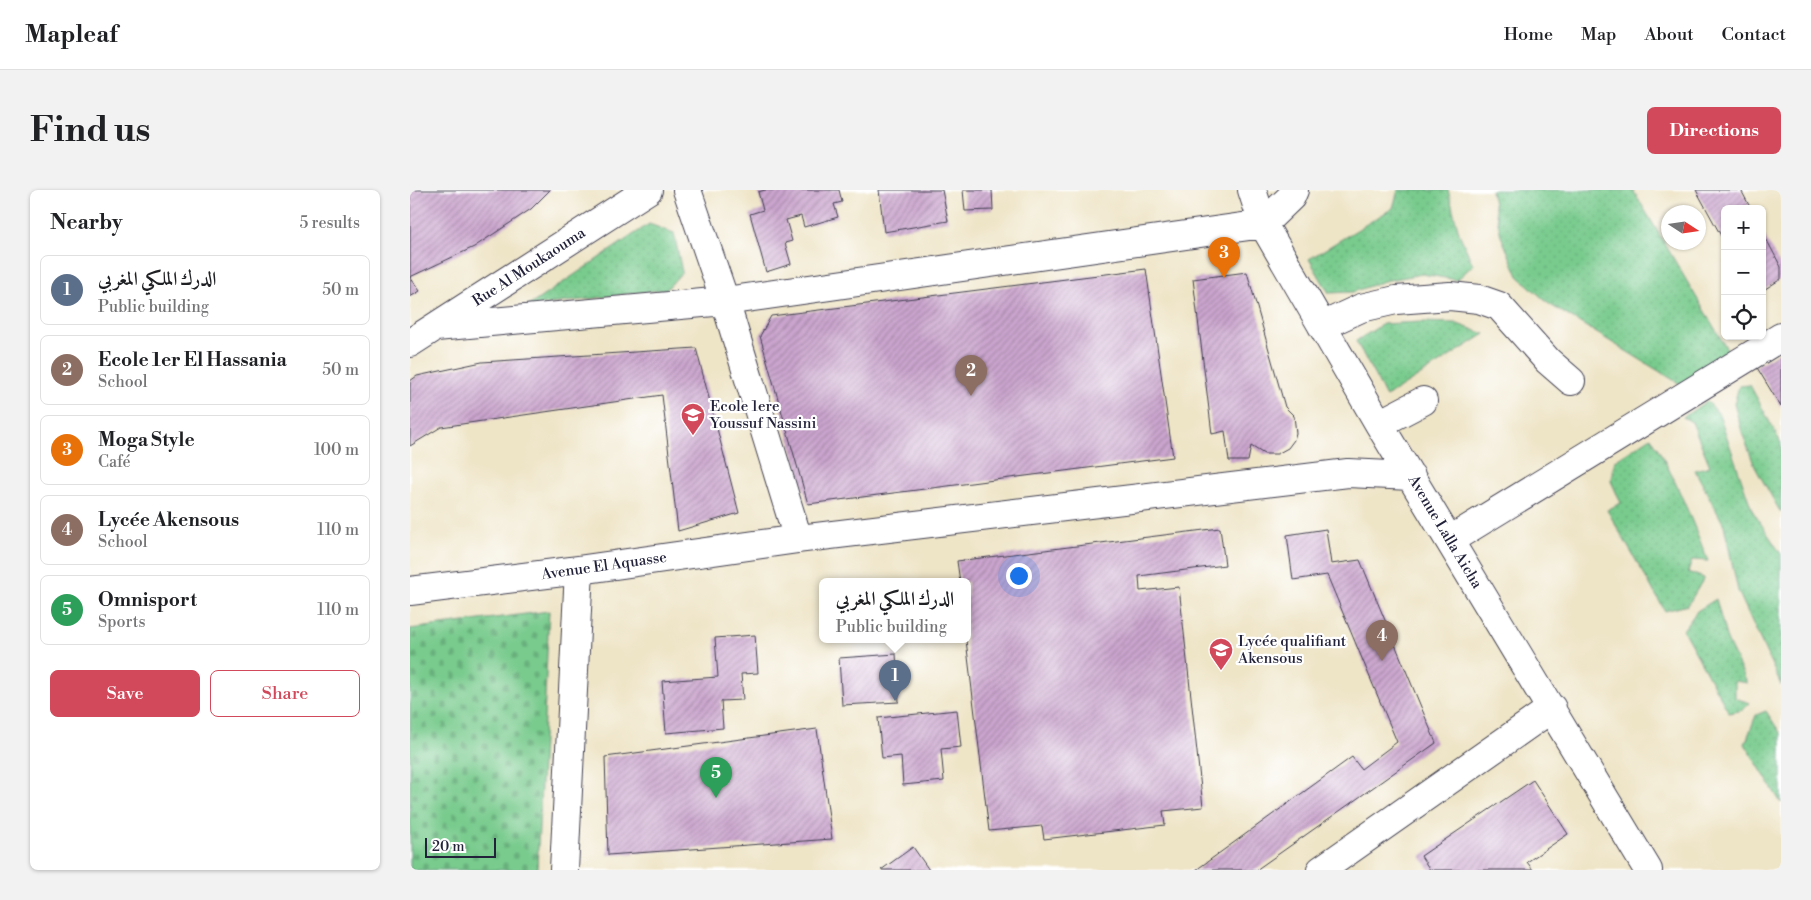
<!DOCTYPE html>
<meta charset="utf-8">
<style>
body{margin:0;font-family:"Libre Bodoni",Amiri,serif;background:#f2f2f2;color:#202124}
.controls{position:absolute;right:15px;top:15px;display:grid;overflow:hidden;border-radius:8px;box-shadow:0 1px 4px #0004}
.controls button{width:45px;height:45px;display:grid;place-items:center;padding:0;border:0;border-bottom:1px solid #e0e0e0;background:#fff;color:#202124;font:25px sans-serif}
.compass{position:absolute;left:1251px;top:15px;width:45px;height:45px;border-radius:50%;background:#fff;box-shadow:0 1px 4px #0004;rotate:102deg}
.scale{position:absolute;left:15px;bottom:12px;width:71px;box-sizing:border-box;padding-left:5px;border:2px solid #22223b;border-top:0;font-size:14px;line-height:18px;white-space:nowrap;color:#22223b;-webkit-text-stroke:4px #fff;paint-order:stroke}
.you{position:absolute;left:608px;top:385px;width:18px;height:18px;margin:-12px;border:4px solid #fff;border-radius:50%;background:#1a73e8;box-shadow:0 0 0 8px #1a73e833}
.badge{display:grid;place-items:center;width:32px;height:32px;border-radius:50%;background:#d1495b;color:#fff;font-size:16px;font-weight:700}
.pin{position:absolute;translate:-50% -41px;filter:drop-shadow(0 1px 2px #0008)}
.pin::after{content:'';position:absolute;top:26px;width:18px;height:15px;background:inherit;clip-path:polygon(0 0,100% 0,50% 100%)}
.popup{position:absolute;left:409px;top:388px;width:152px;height:65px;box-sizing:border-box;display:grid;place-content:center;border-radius:8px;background:#fff;filter:drop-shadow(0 1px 4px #0005);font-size:16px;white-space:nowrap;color:#757577}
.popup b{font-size:19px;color:#202124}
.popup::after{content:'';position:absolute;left:50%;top:100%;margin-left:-10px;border:10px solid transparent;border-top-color:#fff}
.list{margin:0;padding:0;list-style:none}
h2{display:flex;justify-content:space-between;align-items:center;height:65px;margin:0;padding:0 20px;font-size:21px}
h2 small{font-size:16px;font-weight:400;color:#757577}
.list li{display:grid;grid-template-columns:32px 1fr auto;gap:15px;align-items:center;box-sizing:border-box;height:70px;margin:0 10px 10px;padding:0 10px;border:1px solid #e0e0e0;border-radius:8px}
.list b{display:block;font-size:19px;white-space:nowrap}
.list p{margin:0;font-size:16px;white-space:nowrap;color:#757577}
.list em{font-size:16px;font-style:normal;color:#757577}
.actions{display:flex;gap:10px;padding:15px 20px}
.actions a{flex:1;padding:11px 0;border:1px solid #d1495b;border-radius:8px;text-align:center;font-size:18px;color:#d1495b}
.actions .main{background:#d1495b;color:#fff}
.icon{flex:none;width:28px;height:28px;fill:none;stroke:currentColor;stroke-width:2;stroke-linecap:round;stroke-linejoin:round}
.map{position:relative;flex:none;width:1371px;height:680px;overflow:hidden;border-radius:8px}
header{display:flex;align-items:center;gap:30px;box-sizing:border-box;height:70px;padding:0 25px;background:#fff;border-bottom:1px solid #e0e0e0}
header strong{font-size:24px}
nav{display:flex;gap:28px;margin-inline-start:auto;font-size:18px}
.intro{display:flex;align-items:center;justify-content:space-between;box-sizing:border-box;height:120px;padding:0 30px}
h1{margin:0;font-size:35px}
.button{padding:12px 22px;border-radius:8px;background:#d1495b;color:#fff;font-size:18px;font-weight:700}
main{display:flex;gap:30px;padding:0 30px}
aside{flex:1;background:#fff;border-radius:8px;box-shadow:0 1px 4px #0004}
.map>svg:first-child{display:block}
.grass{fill:url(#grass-dots);stroke:#4d7664}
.cemetery{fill:url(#cemetery-stones);stroke:#4d7664}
.building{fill:url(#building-hatch)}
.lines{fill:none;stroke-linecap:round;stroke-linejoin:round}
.minor-casing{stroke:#413f50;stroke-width:30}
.minor{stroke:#fff;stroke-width:28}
.labels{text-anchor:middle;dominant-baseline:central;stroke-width:4.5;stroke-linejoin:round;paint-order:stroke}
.street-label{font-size:15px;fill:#22223b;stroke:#fff}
.poi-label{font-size:15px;fill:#22223b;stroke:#fff;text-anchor:start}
</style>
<header>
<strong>Mapleaf</strong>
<nav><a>Home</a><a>Map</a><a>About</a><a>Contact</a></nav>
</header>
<div class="intro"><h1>Find us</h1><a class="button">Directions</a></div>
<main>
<aside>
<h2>Nearby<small>5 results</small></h2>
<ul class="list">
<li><span class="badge" style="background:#5c6f8a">1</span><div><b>الدرك الملكي المغربي</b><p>Public building</p></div><em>50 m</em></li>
<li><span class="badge" style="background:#8d6e63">2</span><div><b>Ecole 1er El Hassania</b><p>School</p></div><em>50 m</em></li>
<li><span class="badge" style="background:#e8710a">3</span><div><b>Moga Style</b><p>Café</p></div><em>100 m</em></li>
<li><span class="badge" style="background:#8d6e63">4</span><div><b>Lycée Akensous</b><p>School</p></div><em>110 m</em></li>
<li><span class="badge" style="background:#2e9e5b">5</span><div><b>Omnisport</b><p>Sports</p></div><em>110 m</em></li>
</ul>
<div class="actions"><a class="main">Save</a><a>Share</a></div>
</aside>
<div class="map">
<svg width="1371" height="680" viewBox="0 0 1371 680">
<defs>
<pattern id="grass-dots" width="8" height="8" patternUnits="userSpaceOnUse" patternTransform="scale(1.25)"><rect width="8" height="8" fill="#78cb8d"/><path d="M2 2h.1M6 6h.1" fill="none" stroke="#68ae7b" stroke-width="1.8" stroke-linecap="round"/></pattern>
<pattern id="cemetery-stones" width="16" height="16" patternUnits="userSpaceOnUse" patternTransform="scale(1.25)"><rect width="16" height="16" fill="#78cb8d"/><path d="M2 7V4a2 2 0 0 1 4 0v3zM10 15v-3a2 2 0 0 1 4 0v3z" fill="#68ae7b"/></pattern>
<pattern id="building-hatch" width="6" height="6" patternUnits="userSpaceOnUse" patternTransform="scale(1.25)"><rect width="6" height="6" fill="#cba5ce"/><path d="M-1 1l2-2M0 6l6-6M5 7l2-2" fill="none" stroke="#a486a8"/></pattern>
</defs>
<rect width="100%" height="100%" fill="#fff"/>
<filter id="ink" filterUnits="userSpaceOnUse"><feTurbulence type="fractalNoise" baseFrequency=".02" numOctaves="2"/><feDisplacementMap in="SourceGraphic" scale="10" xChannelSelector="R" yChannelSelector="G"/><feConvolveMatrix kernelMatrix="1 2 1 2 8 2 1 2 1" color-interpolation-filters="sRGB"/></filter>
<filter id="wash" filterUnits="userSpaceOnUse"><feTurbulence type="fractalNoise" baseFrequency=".0096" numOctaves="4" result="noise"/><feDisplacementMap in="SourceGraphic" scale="20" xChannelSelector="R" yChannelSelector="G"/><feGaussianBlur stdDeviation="1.12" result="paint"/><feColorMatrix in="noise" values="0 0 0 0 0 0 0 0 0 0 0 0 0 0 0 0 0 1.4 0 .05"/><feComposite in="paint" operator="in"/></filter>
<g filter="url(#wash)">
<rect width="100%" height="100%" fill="#eee4c6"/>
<path class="grass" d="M 988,0 L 1038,0 L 1049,43 L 1063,75 L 1047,90 L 1012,84 L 974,91 L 943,102 L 919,103 L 899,69 L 983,18 Z
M 1081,0 L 1223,0 L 1320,164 L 1275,197 L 1139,114 L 1108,86 L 1091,46 Z
M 239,34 L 264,43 L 272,82 L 257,99 L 117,117 Z
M 1011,132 L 1045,133 L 1075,144 L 976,207 L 946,151 L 973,134 Z
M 1340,195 L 1371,253 L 1371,323 L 1345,277 L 1333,245 L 1324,214 L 1329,196 Z
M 1297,211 L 1309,224 L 1342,320 L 1371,364 L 1371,495 L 1328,401 L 1314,335 L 1285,280 L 1300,276 L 1282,232 L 1273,227 Z
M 1241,247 C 1265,286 1281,328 1298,371 L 1282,370 L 1278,382 L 1294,388 L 1278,415 L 1255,421 L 1197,320 L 1211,313 L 1201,291 L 1205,271 Z
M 1306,409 L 1317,450 L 1337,493 L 1325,491 L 1325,508 L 1340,513 L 1333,520 L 1319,523 L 1273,440 L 1287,421 Z
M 1356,521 L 1371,544 L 1371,613 L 1335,554 L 1346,525 Z"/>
<path class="cemetery" d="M 139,421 L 127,680 L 0,680 L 0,439 Z"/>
<g id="blocks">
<path class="building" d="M 0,0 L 140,0 L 121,19 L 64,57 L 0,87 L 10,101 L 0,107 Z
M 355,0 L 429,0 L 432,12 L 424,14 L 428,27 L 394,37 L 391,26 L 376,30 L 382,51 L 375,53 L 381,74 L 356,82 L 340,24 L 353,20 L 348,2 Z
M 469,0 L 532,0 L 538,31 L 474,42 Z
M 553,0 L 582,0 L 583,20 L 555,21 Z
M 1286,0 L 1331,0 L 1341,19 L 1315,19 L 1315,53 Z
M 1352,41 L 1371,77 L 1371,89 L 1352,101 Z
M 736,79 L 763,267 L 398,314 L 350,146 L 361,126 Z
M 837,82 L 875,217 L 884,226 L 886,243 L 884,250 L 878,258 L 867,264 L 854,264 L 841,256 L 838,271 L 819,271 L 815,241 L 802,244 L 783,89 Z
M 286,158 L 329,323 L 268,341 L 252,205 L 31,237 L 0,256 L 0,191 L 7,186 L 72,172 Z
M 1371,161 L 1371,217 L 1346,176 Z
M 810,338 L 815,375 L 729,386 L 730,401 L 769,397 L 793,617 L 753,621 L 755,635 L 634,649 L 632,636 L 579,641 L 556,450 L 558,392 L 550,392 L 547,371 Z
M 916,339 L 921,374 L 950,370 L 1026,553 L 846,680 L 786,680 L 942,567 L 951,579 L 987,552 L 917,385 L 883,390 L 877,345 Z
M 345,445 L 348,483 L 331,484 L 333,510 L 311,511 L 313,538 L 256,543 L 252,491 L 308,487 L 305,448 Z
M 486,464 L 489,512 L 432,515 L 429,468 Z
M 547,520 L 551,557 L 531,559 L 534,591 L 493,595 L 491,566 L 472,568 L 468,528 Z
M 407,539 L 422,649 L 198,665 L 195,567 Z
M 1123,590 L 1158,644 L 1117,672 L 1123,680 L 1020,680 L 1011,666 Z
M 503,657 L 519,680 L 471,680 Z"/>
</g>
</g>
<g filter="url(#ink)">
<use href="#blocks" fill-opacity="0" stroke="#413f50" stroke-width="1"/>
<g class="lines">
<defs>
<path id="minor" d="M 277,0 L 315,111 L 388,349
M 842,0 L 853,34 L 969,234 L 1238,680
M 912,136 L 951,118 L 986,110 L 1040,106 L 1069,109 L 1089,116 L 1138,171 L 1161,191
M 26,137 L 315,111 L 853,34 L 881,7 L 884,0
M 0,153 L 238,0
M 969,234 L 1013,211
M 1040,350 L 1371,147
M 0,401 L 169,380 L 388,349 L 938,283 L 1001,286
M 154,680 L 169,380
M 911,680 L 1142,518"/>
</defs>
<use href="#minor" class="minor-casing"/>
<use href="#minor" class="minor"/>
</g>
</g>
<defs>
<symbol id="school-pin" viewBox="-11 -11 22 30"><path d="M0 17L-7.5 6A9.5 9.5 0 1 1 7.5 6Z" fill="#d1495b" stroke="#fff"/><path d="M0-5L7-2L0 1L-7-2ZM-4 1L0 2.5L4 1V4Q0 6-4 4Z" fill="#fff"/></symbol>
</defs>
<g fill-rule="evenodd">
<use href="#school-pin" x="269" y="211" width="28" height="38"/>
<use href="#school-pin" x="797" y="446" width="28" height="38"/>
</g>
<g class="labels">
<g class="street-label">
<text transform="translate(119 77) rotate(-33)">Rue Al Moukaouma</text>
<text transform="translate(1035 342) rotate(59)">Avenue Lalla Aicha</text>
<text transform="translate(194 376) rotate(-8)">Avenue El Aquasse</text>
</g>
<g class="poi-label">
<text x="300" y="216">Ecole 1ere<tspan x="300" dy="17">Youssuf Nassini</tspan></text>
<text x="828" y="451">Lycée qualifiant<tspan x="828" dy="17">Akensous</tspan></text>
</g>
</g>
</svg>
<div class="controls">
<button>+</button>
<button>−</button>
<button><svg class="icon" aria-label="locate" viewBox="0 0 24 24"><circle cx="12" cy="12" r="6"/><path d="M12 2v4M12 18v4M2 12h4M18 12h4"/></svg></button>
</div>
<svg class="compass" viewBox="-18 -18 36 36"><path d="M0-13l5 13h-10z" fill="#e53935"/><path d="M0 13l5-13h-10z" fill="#757577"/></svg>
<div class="scale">20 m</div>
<div class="you"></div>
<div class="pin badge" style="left:485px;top:511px;background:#5c6f8a">1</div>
<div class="popup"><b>الدرك الملكي المغربي</b>Public building</div>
<div class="pin badge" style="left:561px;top:206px;background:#8d6e63">2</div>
<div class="pin badge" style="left:814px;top:88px;background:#e8710a">3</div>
<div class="pin badge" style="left:972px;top:471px;background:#8d6e63">4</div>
<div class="pin badge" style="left:306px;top:608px;background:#2e9e5b">5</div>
</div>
</main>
